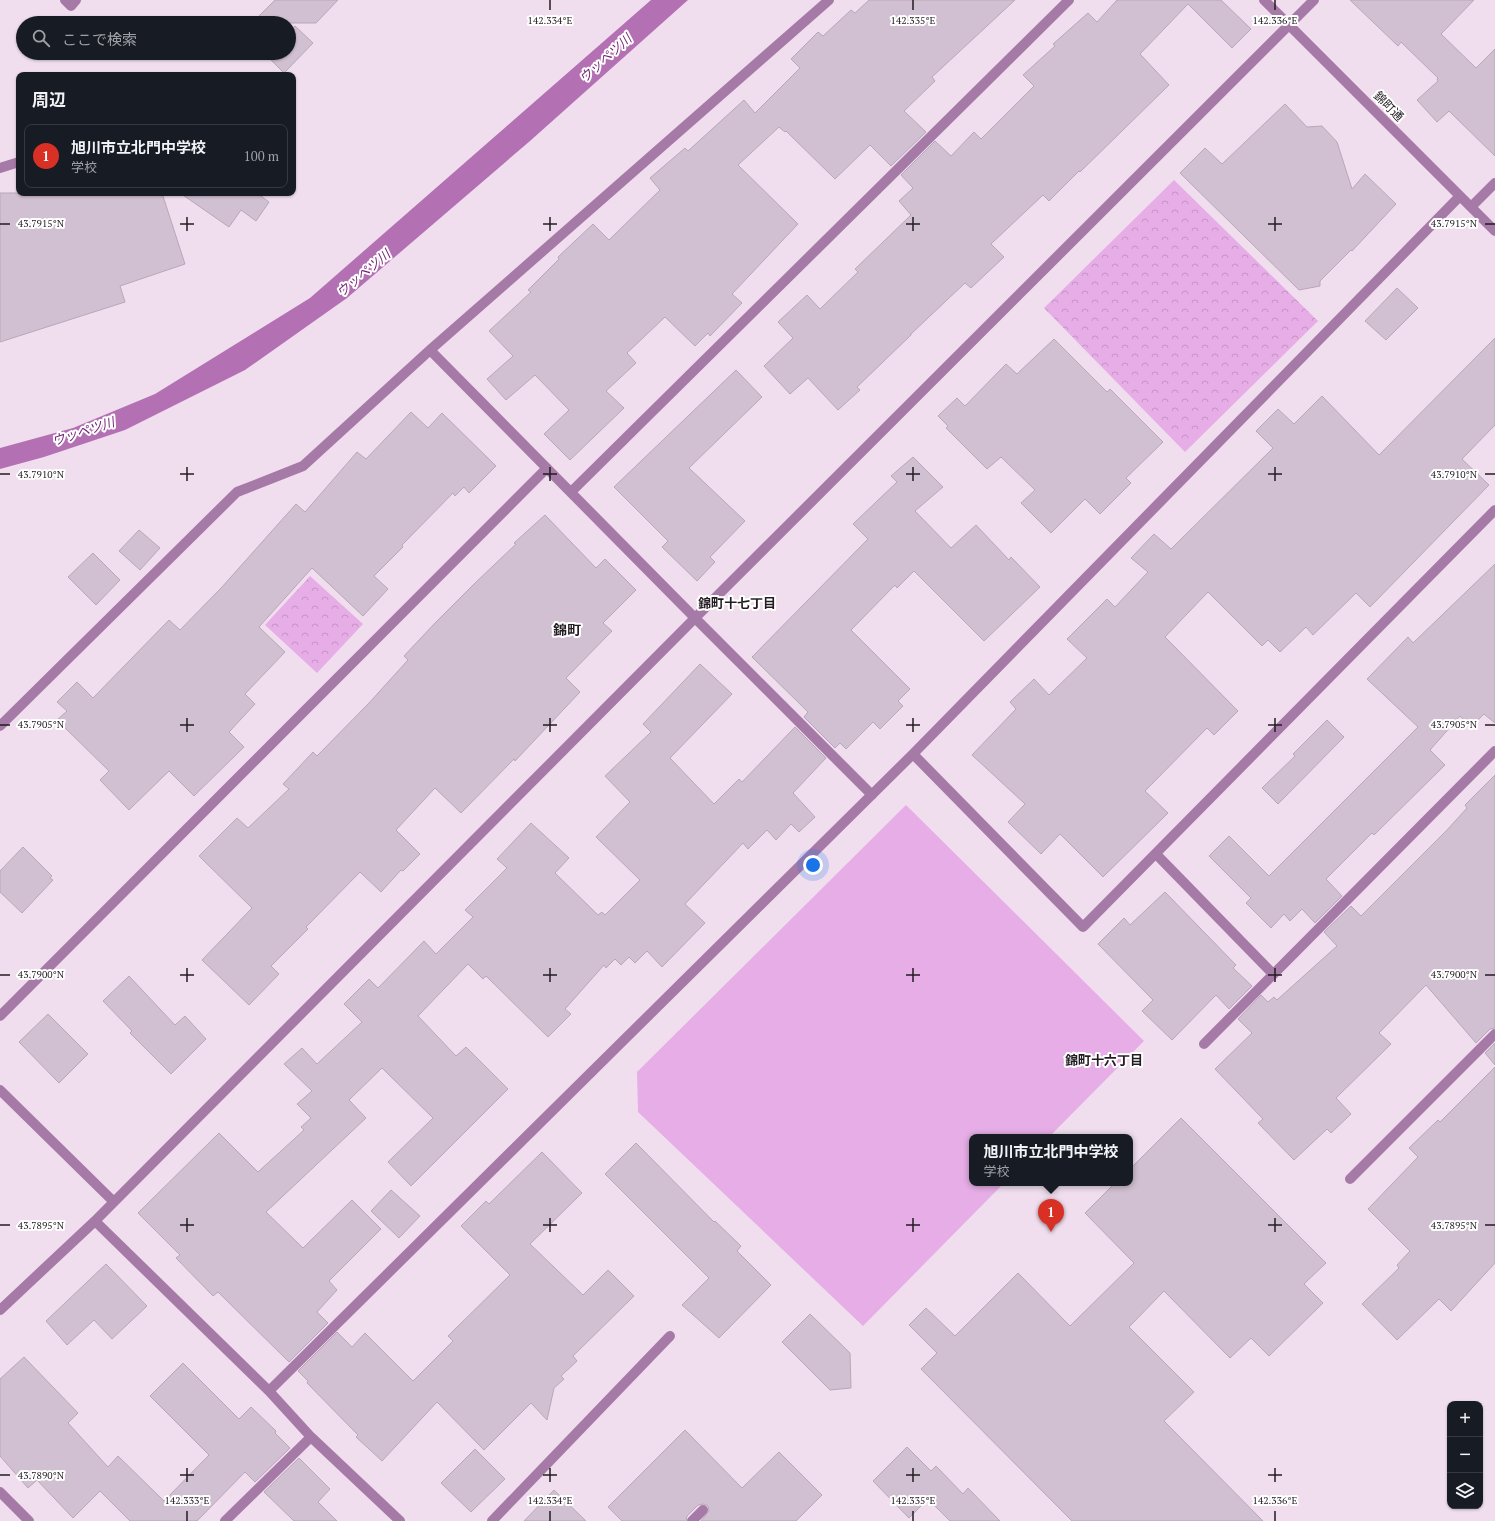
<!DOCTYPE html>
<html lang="ja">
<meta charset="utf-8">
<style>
body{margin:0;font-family:"PT Serif","Noto Sans JP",serif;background:#20242c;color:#f1f3f6}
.controls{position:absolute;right:12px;bottom:12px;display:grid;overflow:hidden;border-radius:8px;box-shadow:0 1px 3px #0004}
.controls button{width:36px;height:36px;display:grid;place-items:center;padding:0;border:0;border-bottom:1px solid #363941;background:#171b24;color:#f1f3f6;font:20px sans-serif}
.you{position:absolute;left:813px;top:865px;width:14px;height:14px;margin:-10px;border:3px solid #fff;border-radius:50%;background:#1a73e8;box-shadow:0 0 0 6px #1a73e833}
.badge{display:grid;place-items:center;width:26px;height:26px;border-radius:50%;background:#d93025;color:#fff;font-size:13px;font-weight:700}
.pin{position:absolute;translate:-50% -33px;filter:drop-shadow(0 1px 2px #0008)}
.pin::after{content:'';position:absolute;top:21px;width:14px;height:12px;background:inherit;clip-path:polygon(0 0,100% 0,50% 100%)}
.popup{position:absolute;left:969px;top:1134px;width:164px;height:52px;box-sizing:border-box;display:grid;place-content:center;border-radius:8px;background:#171b24;filter:drop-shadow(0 1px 3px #0005);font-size:13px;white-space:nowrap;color:#9ea1a6}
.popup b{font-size:15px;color:#f1f3f6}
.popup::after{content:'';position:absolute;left:50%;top:100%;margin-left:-8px;border:8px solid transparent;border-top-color:#171b24}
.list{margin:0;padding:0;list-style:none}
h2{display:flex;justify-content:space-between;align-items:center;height:52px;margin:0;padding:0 16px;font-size:17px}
h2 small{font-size:13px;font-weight:400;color:#9ea1a6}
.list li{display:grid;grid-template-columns:26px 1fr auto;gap:12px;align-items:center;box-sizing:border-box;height:64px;margin:0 8px 8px;padding:0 8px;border:1px solid #363941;border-radius:8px}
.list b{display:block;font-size:15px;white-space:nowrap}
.list p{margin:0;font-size:13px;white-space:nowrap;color:#9ea1a6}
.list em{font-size:13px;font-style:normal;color:#9ea1a6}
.icon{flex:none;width:22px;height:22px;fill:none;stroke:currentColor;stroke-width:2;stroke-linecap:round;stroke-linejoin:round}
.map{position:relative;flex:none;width:1495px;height:1521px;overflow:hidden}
.search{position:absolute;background:#171b24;box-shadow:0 1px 3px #0004;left:16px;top:16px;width:280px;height:44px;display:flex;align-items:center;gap:10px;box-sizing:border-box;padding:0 14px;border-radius:22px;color:#9ea1a6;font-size:15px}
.panel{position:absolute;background:#171b24;box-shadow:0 1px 3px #0004;left:16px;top:72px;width:280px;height:124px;border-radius:8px}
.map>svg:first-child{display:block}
.grass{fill:#e6ade6}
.park{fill:url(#park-crowns)}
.water{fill:#b371b4}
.building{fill:#d1c0d1;stroke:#b8a7b8}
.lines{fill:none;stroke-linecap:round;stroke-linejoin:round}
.minor{stroke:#a67aa6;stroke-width:10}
.ticks{fill:none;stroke:#221c22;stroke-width:1.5}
.labels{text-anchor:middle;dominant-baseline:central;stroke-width:4;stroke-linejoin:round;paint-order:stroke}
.street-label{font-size:12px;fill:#221c22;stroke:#fff}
.water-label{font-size:13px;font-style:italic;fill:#732376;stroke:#fff}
.neighbourhood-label{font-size:13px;font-weight:bold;fill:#221c22;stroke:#fff}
.quarter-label{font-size:14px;font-weight:bold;fill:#221c22;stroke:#fff}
.ticks-label{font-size:10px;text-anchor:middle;fill:#221c22;stroke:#fff;stroke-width:4;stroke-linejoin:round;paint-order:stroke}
</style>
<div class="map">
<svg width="1495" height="1521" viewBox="0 0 1495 1521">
<defs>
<pattern id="park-crowns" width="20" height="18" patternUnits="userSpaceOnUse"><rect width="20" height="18" fill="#e6ade6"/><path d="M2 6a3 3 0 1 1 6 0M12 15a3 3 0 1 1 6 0" fill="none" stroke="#c594c5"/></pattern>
</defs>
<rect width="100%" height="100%" fill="#f0deef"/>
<path class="grass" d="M 906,805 L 1144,1041 L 1049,1137 L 972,1137 L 972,1183 L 1004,1183 L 863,1326 L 638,1112 L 637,1072 Z"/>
<path class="park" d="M 1174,180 L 1318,321 L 1185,452 L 1044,308 Z
M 310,576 L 363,624 L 317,673 L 265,625 Z"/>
<path class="water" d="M 651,0 L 688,0 L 530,141 L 347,298 L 245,370 L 125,430 L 44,457 L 0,469 L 0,448 L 73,428 L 155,394 L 310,298 Z"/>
<path class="building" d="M 275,0 L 338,0 L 316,23 L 252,23 Z
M 869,0 L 1015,0 L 932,77 L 935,81 L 904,111 L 926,132 L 891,166 L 870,145 L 835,179 L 786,131 L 785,132 L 779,127 L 738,165 L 798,224 L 732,294 L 742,303 L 710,336 L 708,333 L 695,346 L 665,317 L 627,353 L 636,363 L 606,391 L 624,408 L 570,460 L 544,434 L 569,410 L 535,375 L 506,400 L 487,379 L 513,356 L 489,331 L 531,292 L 528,290 L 559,259 L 558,257 L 593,224 L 609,240 L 660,190 L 650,178 L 685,148 L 688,151 L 744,100 L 755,113 L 800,68 L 791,59 L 818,32 L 823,36 L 851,10 L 855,13 Z
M 1117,0 L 1221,0 L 1251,29 L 1232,48 L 1188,4 L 1140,54 L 1169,85 L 1080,172 L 1079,171 L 1049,201 L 1043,195 L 991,244 L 1004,257 L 971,288 L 965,283 L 911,334 L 911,335 L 857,387 L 860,390 L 838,410 L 808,378 L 790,394 L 764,366 L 793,338 L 778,322 L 807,295 L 820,309 L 858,272 L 855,269 L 911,215 L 899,201 L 913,188 L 901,175 L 935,141 L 951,156 L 974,132 L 981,139 L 1034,86 L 1023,75 L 1055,46 L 1053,44 L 1088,13 L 1097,22 Z
M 1350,0 L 1474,0 L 1441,34 L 1476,68 L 1495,49 L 1495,156 L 1449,111 L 1437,122 L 1417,100 L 1438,81 L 1437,79 L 1438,78 L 1401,42 L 1398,46 Z
M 295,26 L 313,43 L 284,73 L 266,55 L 267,53 L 289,53 L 289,32 Z
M 1285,104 L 1307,127 L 1322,126 L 1337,142 L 1352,189 L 1365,174 L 1396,204 L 1352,251 L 1351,250 L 1320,281 L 1320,286 L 1299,290 L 1180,173 L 1205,148 L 1222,164 Z
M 0,193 L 162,193 L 185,264 L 120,286 L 125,302 L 0,342 Z
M 180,193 L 257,193 L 269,202 L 256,221 L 241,210 L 229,227 Z
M 1397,288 L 1418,308 L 1386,340 L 1365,321 Z
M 1495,338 L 1495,425 L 1462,459 L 1489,485 L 1370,607 L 1356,593 L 1313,635 L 1306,627 L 1280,652 L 1268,640 L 1262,646 L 1208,592 L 1165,637 L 1238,711 L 1214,735 L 1207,728 L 1145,791 L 1168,813 L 1103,877 L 1060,834 L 1041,854 L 1008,822 L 1025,804 L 972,755 L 1016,709 L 1010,702 L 1034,679 L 1049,695 L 1087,658 L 1067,639 L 1107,599 L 1115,607 L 1148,572 L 1131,558 L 1154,534 L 1171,549 L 1273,448 L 1256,431 L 1278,409 L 1294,424 L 1322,396 L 1379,455 Z
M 1054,339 L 1107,392 L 1110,389 L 1163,442 L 1126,478 L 1131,483 L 1100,514 L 1085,499 L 1051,533 L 1021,503 L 1035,490 L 1001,457 L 987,469 L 946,428 L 948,426 L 938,416 L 957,398 L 965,406 L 1006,364 L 1017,374 Z
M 736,370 L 762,397 L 689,468 L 745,521 L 710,557 L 715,562 L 697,581 L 662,547 L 668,541 L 614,487 Z
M 411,412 L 428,428 L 442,413 L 496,466 L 469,493 L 464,487 L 455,496 L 453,493 L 402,545 L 403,547 L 374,576 L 388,589 L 363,616 L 312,568 L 259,627 L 285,652 L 245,694 L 255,704 L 229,732 L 244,747 L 194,796 L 169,771 L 129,810 L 100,780 L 109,771 L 57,720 L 67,711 L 57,702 L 77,682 L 93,698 L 169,620 L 180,630 L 222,587 L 296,504 L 305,512 L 357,452 L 366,459 Z
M 913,457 L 943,487 L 915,511 L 951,548 L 976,525 L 1009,560 L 1011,557 L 1040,587 L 984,641 L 914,571 L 897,588 L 895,585 L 851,630 L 910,689 L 898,701 L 903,706 L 880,729 L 873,722 L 846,749 L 840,743 L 835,748 L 804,717 L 808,712 L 752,657 L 868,539 L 853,524 L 897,482 L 891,476 Z
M 545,515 L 596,568 L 605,559 L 636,590 L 603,623 L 612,631 L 566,678 L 580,692 L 515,761 L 514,759 L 461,813 L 435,788 L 396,830 L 420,854 L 403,871 L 401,870 L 381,892 L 360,872 L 306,927 L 308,929 L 271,966 L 279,974 L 249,1005 L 202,960 L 252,908 L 199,856 L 237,818 L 248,828 L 289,789 L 283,784 L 313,752 L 317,756 L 369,703 L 408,660 L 404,656 L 435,623 L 473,585 L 516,544 L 514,543 Z
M 139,530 L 160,548 L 140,570 L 119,551 Z
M 93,553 L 120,580 L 96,605 L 68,577 Z
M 1495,564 L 1495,723 L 1484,714 L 1471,727 L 1460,716 L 1430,750 L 1445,765 L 1374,835 L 1372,833 L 1326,879 L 1342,896 L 1315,923 L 1302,909 L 1290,921 L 1284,914 L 1271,928 L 1246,903 L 1251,898 L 1209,856 L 1229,836 L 1269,876 L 1418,727 L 1367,679 L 1408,637 L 1413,643 Z
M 700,664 L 732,694 L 670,758 L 714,804 L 739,779 L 742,782 L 795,727 L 826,758 L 793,793 L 815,817 L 799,832 L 791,824 L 776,840 L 767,830 L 748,849 L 743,843 L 685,904 L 705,923 L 662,967 L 647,951 L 635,963 L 629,957 L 621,965 L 615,959 L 606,968 L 604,965 L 565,1009 L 571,1014 L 548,1037 L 486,976 L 483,979 L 468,964 L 418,1016 L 456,1056 L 466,1047 L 508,1089 L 411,1186 L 388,1162 L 433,1118 L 382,1068 L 349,1100 L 366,1118 L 266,1212 L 303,1248 L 352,1200 L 381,1229 L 329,1281 L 337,1290 L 317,1312 L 328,1323 L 289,1362 L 218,1292 L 213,1296 L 176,1258 L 180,1255 L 138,1213 L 219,1133 L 258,1172 L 304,1130 L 301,1127 L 311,1118 L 297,1104 L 312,1091 L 284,1064 L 302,1048 L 317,1064 L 362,1022 L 344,1004 L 369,979 L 378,988 L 424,941 L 436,954 L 473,917 L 465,910 L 507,868 L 497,859 L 531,823 L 569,858 L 555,873 L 598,915 L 602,912 L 605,915 L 640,880 L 596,837 L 630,802 L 605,776 L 651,732 L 643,724 Z
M 1327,720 L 1344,737 L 1278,804 L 1262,788 L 1295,756 L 1293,754 Z
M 1495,775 L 1495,1028 L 1490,1029 L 1476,1043 L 1426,985 L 1379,1033 L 1391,1044 L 1336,1098 L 1351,1114 L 1331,1133 L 1327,1129 L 1294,1160 L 1258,1123 L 1263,1119 L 1215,1069 L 1252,1033 L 1238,1019 L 1261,995 L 1268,1002 L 1274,997 L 1277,1000 L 1337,946 L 1324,932 L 1351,906 L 1361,916 L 1447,830 L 1467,808 L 1465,805 Z
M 23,847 L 52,876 L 50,878 L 53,880 L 22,913 L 0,892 L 0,871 Z
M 1165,892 L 1236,965 L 1233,968 L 1252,986 L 1229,1009 L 1216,995 L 1172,1040 L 1142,1011 L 1153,1000 L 1098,944 L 1124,918 L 1130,925 Z
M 129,976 L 175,1025 L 185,1016 L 206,1039 L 171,1074 L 130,1033 L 132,1031 L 103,1001 Z
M 48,1014 L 88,1054 L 59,1083 L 19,1042 Z
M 1495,1043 L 1495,1065 L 1485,1053 Z
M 1495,1067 L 1495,1263 L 1451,1311 L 1439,1299 L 1397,1340 L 1362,1304 L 1399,1268 L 1397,1265 L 1410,1251 L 1368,1209 L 1418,1157 L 1409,1148 L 1438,1120 L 1440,1122 Z
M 1181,1118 L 1326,1263 L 1304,1284 L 1323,1303 L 1269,1356 L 1251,1338 L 1230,1358 L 1164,1291 L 1129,1327 L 1194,1392 L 1164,1421 L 1263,1521 L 1072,1521 L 921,1369 L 937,1353 L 909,1325 L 926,1308 L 955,1336 L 1018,1273 L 1070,1326 L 1134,1263 L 1085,1213 L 1115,1183 L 1130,1183 L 1130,1169 Z
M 636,1143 L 714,1222 L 715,1221 L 741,1246 L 737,1251 L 771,1285 L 719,1338 L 682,1305 L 709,1278 L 605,1174 Z
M 542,1152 L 582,1193 L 530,1244 L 583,1295 L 608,1270 L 634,1296 L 573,1356 L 577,1361 L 561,1376 L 564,1379 L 554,1388 L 547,1420 L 531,1403 L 484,1450 L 437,1402 L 382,1461 L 356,1437 L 358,1435 L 307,1383 L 308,1381 L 298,1371 L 337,1332 L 352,1347 L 365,1333 L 413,1381 L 453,1341 L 448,1336 L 510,1275 L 461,1226 L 486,1201 L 489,1204 Z
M 391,1190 L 420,1216 L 399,1238 L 371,1211 Z
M 106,1264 L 147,1306 L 112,1339 L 94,1320 L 67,1345 L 46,1321 Z
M 810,1314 L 850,1353 L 851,1388 L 830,1390 L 782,1342 Z
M 24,1357 L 78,1413 L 68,1423 L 108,1467 L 118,1456 L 164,1501 L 209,1455 L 150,1396 L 183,1363 L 239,1419 L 251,1407 L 276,1431 L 275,1433 L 290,1448 L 255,1482 L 245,1472 L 197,1521 L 130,1521 L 100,1491 L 73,1518 L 37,1480 L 28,1488 L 0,1456 L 0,1379 Z
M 685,1430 L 742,1488 L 779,1452 L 822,1495 L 796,1521 L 701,1521 L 709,1511 L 708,1506 L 704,1504 L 698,1505 L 687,1516 L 686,1521 L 622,1521 L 608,1507 Z
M 907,1447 L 931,1471 L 936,1466 L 963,1494 L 968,1488 L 1000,1521 L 950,1521 L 928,1499 L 909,1518 L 873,1481 Z
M 475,1449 L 505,1479 L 471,1512 L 441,1483 Z
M 299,1458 L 330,1489 L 318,1502 L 337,1521 L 294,1521 L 264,1492 Z
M 554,1490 L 586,1521 L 524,1521 Z"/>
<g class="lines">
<path class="minor" d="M 65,0 L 71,6 L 76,0
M 1264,0 L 1495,231
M 0,168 L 19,162
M 1471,207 L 1495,183
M 430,350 L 695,618 L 872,795
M 571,492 L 1069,0
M 0,726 L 237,492 L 303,466 L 430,350 L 829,0
M 913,754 L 1083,927 L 1495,510
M 1156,854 L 1273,974
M 0,1016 L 547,468
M 1204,1044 L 1495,751
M 0,1090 L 114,1202
M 1350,1179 L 1495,1034
M 95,1221 L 269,1391 L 311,1437 L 400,1521
M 0,1310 L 95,1221 L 695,618 L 1314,0
M 269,1391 L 913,754 L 1460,196
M 0,1492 L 29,1521
M 225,1521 L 311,1437
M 492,1521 L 670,1336
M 692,1521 L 703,1510"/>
</g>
<path class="ticks" d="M 550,0 L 550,10M 913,0 L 913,10M 1275,0 L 1275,10M 187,217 L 187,231M 550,217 L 550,231M 913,217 L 913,231M 1275,217 L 1275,231M 0,224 L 10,224M 180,224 L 194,224M 543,224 L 557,224M 906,224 L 920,224M 1268,224 L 1282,224M 1485,224 L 1495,224M 187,467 L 187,481M 550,467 L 550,481M 913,467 L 913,481M 1275,467 L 1275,481M 0,474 L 10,474M 180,474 L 194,474M 543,474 L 557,474M 906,474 L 920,474M 1268,474 L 1282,474M 1485,474 L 1495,474M 187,718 L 187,732M 550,718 L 550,732M 913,718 L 913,732M 1275,718 L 1275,732M 0,725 L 10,725M 180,725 L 194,725M 543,725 L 557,725M 906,725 L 920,725M 1268,725 L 1282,725M 1485,725 L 1495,725M 187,968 L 187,982M 550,968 L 550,982M 913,968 L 913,982M 1275,968 L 1275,982M 0,975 L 10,975M 180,975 L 194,975M 543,975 L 557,975M 906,975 L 920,975M 1268,975 L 1282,975M 1485,975 L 1495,975M 187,1218 L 187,1232M 550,1218 L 550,1232M 913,1218 L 913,1232M 1275,1218 L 1275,1232M 0,1225 L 10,1225M 180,1225 L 194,1225M 543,1225 L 557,1225M 906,1225 L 920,1225M 1268,1225 L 1282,1225M 1485,1225 L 1495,1225M 187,1468 L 187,1482M 550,1468 L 550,1482M 913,1468 L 913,1482M 1275,1468 L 1275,1482M 0,1475 L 10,1475M 180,1475 L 194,1475M 543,1475 L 557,1475M 906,1475 L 920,1475M 1268,1475 L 1282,1475M 187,1511 L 187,1521M 550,1511 L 550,1521M 913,1511 L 913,1521M 1275,1511 L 1275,1521"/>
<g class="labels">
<g class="street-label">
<text transform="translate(1389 106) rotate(45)">錦町通</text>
</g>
<g class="water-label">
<text transform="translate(605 58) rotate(-42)">ウッペツ川</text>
<text transform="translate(363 273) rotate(-40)">ウッペツ川</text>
<text transform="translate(83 431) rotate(-18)">ウッペツ川</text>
</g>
<g class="neighbourhood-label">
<text x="737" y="603">錦町十七丁目</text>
<text x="1104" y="1060">錦町十六丁目</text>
</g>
<g class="quarter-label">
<text x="567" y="629">錦町</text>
</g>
</g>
<g class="ticks-label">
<text x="550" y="24">142.334°E</text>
<text x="913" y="24">142.335°E</text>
<text x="1275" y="24">142.336°E</text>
<text x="41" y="227">43.7915°N</text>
<text x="1454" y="227">43.7915°N</text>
<text x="41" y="478">43.7910°N</text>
<text x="1454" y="478">43.7910°N</text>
<text x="41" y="728">43.7905°N</text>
<text x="1454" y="728">43.7905°N</text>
<text x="41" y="978">43.7900°N</text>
<text x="1454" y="978">43.7900°N</text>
<text x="41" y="1229">43.7895°N</text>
<text x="1454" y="1229">43.7895°N</text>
<text x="41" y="1479">43.7890°N</text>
<text x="187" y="1504">142.333°E</text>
<text x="550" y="1504">142.334°E</text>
<text x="913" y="1504">142.335°E</text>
<text x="1275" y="1504">142.336°E</text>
</g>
</svg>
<div class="controls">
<button>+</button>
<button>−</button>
<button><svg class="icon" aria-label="layers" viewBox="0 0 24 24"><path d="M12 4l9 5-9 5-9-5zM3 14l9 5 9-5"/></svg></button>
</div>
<div class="you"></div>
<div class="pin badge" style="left:1051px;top:1232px">1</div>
<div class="popup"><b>旭川市立北門中学校</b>学校</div>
<div class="search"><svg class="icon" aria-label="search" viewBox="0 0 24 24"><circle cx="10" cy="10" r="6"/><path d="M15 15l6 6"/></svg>ここで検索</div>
<section class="panel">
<h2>周辺<small></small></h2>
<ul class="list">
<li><span class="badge">1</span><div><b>旭川市立北門中学校</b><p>学校</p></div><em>100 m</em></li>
</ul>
</section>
</div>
